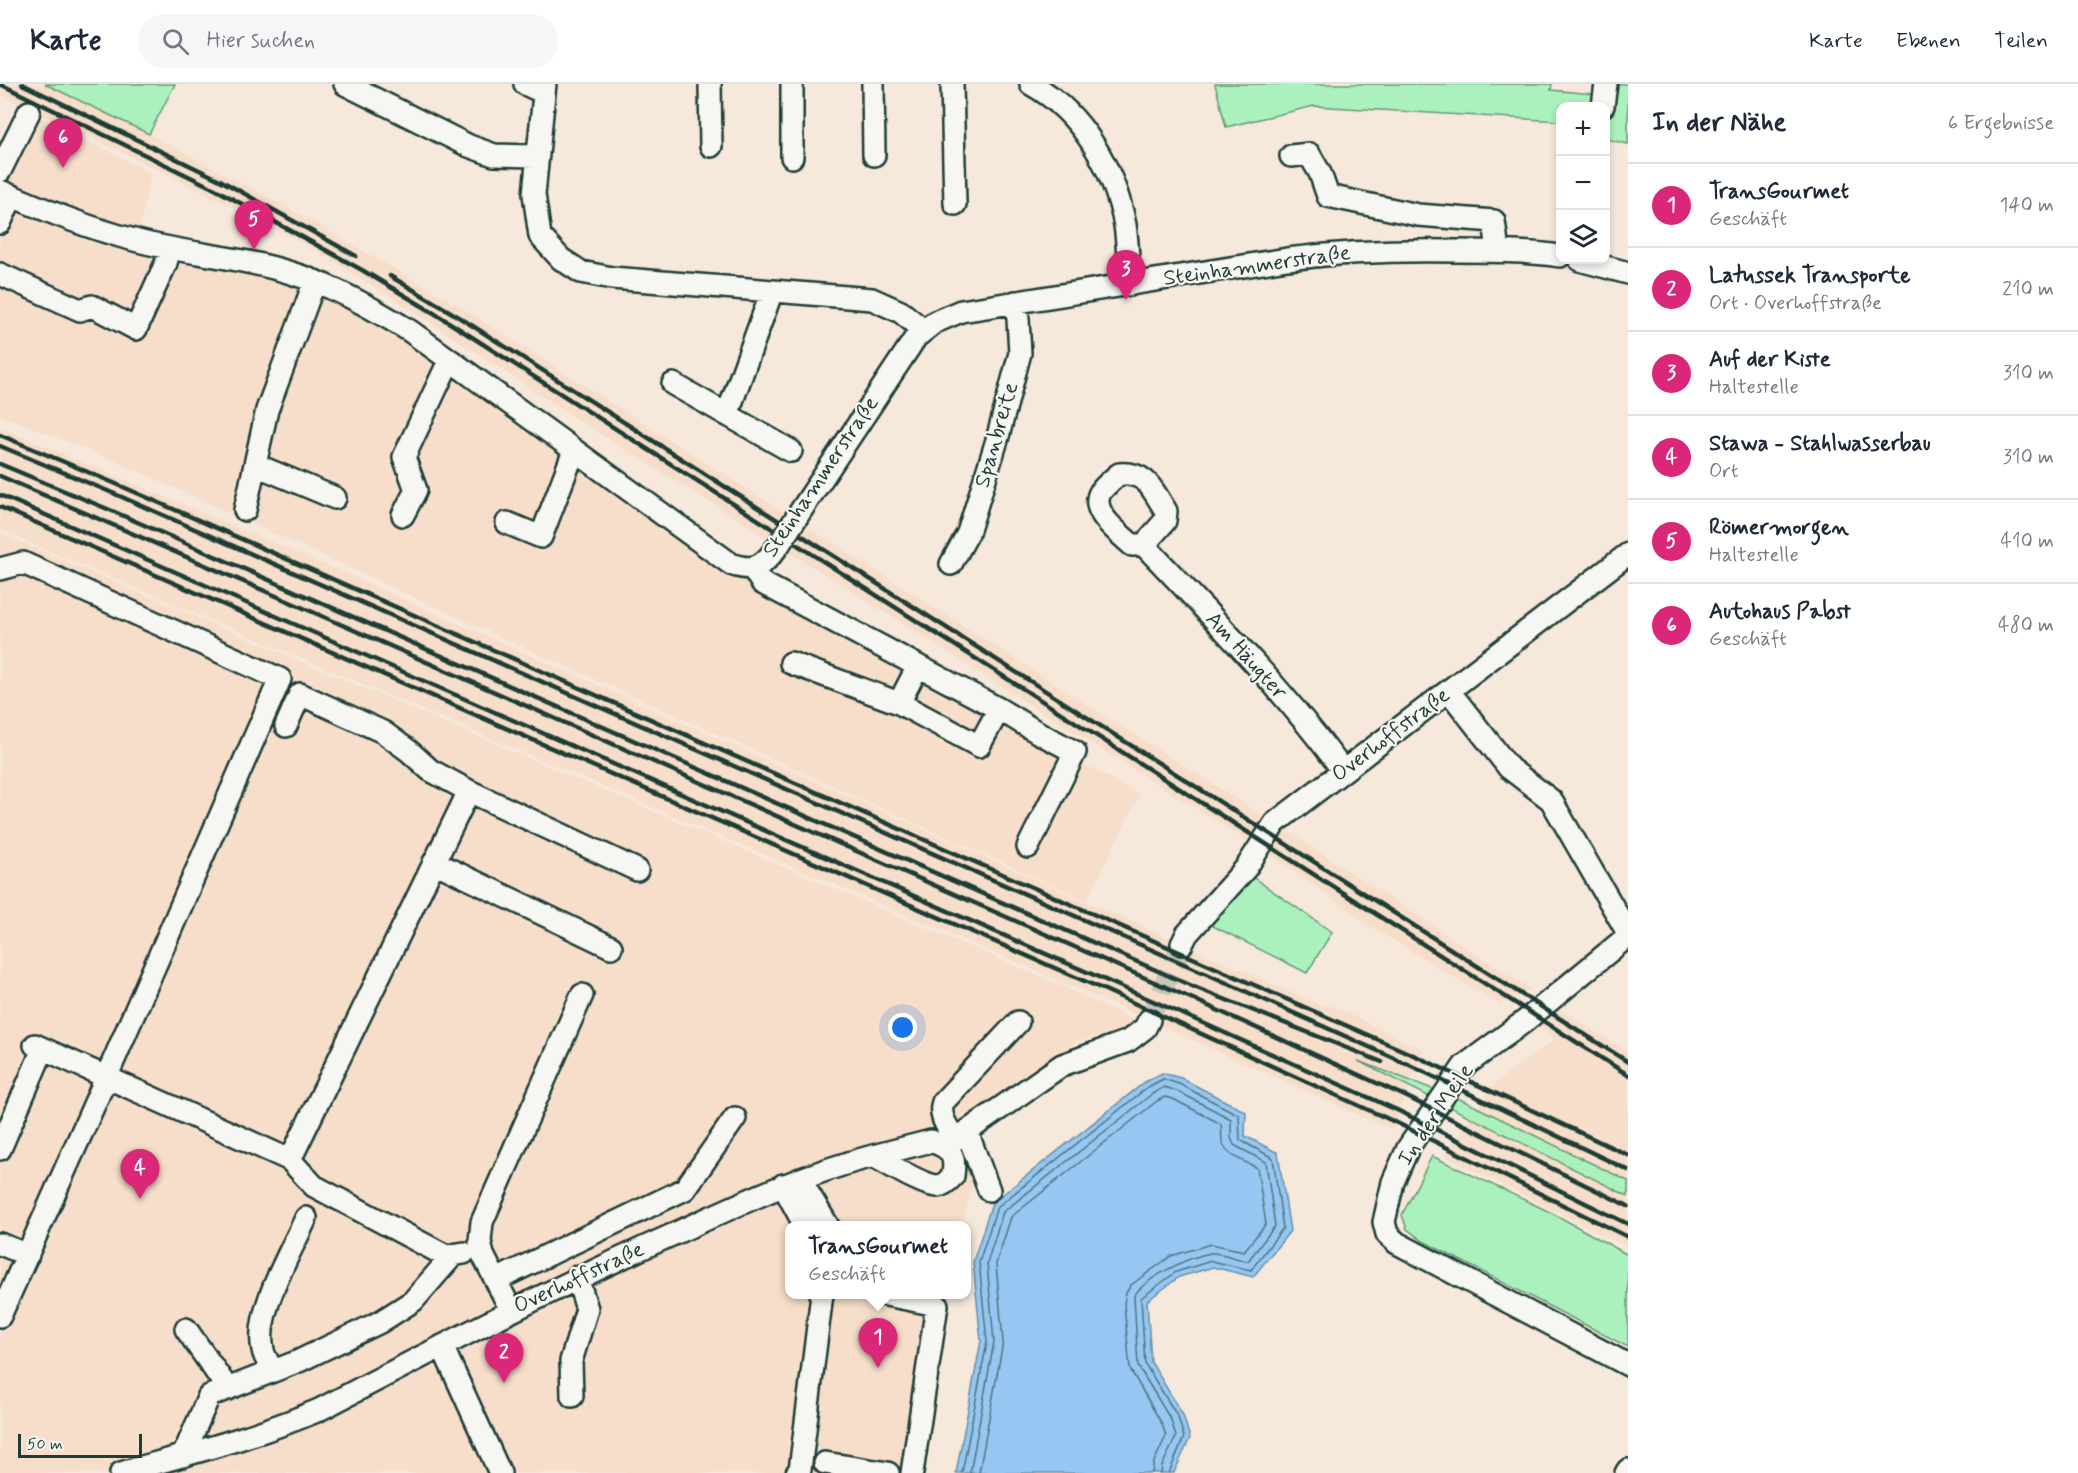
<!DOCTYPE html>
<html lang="de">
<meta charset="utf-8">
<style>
body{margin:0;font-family:Mynerve,sans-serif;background:#f6f6f7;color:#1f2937}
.controls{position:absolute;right:18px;top:18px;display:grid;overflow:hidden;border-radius:12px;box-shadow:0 3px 9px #0003}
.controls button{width:54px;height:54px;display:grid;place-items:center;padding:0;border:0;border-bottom:2px solid #e0e1e3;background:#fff;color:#1f2937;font:30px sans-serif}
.scale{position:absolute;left:18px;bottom:15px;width:124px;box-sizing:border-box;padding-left:6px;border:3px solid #1f3d34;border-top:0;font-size:16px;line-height:21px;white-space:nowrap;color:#1f3d34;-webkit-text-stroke:4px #f6f6f2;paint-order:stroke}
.you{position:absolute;left:903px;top:944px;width:21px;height:21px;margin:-15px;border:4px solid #fff;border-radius:50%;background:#1a73e8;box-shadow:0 0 0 9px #1a73e833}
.badge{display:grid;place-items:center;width:39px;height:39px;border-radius:50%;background:#db2777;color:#fff;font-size:20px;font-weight:700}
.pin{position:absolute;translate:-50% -50px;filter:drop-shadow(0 2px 3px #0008)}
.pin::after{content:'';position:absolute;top:32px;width:21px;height:18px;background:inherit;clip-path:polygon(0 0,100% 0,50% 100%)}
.popup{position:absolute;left:785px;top:1137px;width:186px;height:78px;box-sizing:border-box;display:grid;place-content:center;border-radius:12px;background:#fff;filter:drop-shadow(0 2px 4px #0005);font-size:20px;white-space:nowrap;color:#747a83}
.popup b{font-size:22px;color:#1f2937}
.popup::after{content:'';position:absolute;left:50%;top:100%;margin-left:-12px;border:12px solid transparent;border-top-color:#fff}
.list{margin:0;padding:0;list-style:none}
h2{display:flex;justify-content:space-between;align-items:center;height:78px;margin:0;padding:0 24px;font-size:26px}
h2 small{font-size:20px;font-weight:400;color:#747a83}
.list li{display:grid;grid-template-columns:39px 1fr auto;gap:18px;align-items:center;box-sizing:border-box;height:84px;padding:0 24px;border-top:2px solid #e0e1e3}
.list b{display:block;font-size:22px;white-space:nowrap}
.list p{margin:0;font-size:20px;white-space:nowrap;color:#747a83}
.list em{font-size:20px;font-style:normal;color:#747a83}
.icon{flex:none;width:33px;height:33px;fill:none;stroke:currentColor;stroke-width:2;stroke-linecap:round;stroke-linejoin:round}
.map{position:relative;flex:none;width:1628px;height:1389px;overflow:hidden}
header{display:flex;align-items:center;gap:36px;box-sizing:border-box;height:84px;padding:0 30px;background:#fff;border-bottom:2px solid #e0e1e3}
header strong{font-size:28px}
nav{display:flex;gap:33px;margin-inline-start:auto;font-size:21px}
.search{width:420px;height:54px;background:#f6f6f7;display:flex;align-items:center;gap:15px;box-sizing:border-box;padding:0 21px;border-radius:33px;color:#747a83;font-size:22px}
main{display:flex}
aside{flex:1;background:#fff}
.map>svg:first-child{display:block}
.built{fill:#f6deca}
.green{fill:#abf1bd;stroke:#659778;stroke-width:1.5}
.water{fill:#96c7f2;stroke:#6690a6;stroke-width:1.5}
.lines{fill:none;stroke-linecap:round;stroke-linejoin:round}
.shore{stroke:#4f7480;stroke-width:1.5}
.minor-tunnel{stroke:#cbc6ba;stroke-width:21;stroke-dasharray:21 10;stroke-linecap:butt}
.minor-casing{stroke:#1f3d34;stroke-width:26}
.minor{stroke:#f6f6f2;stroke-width:21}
.rail{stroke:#1f3d34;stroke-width:4.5}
.minor-bridge-casing{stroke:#1f3d34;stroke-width:26;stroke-linecap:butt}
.minor-bridge{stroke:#f6f6f2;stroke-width:21}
.labels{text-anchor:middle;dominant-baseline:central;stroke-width:4.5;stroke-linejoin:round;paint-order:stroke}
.street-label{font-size:22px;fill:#1f3d34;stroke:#f6f6f2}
</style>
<header>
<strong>Karte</strong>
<div class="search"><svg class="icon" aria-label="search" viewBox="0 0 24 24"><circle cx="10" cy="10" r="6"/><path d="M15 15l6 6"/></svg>Hier suchen</div>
<nav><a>Karte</a><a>Ebenen</a><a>Teilen</a></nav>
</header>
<main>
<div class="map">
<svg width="1628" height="1389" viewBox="0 0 1628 1389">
<rect width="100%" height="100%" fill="#f6e8db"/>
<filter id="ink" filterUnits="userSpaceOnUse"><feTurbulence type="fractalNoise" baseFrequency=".0167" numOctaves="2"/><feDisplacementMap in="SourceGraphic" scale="12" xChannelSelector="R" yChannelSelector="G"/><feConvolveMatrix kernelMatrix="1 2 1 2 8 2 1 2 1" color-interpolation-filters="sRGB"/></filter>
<g filter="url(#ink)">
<path class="built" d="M 0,0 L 43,0 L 149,50 L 303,132 L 460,223 L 1268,735 L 1253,760 L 986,593 L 769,455 L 598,349 L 407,223 L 317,167 L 194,103 L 0,11 Z
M 29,28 L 151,89 L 137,156 L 342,208 L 731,480 L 781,523 L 937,598 L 1063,669 L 1140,710 L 1087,816 L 426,519 L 118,378 L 0,331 L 0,87 Z
M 0,343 L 333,484 L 1320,921 L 1332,922 L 1423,966 L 1392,1046 L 1101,915 L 970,858 L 0,446 Z
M 0,449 L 1055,899 L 1135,937 L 1117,948 L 1076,958 L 964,1038 L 973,1094 L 963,1141 L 790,1142 L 790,1210 L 951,1211 L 922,1389 L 0,1389 Z
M 1280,742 L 1298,754 L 1530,905 L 1499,921 L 1373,844 L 1265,767 Z
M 1556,925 L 1565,929 L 1628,968 L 1628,1163 L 1444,1072 L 1495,999 L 1555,955 L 1540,945 Z"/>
<path class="green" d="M 45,0 L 175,0 L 149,50 Z
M 1215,0 L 1552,0 L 1551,6 L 1593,10 L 1595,0 L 1628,0 L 1628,60 L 1606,55 L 1606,22 L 1560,22 L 1560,37 L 1314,22 L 1226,43 Z
M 1251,792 L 1332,848 L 1307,889 L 1211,841 Z
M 1358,977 L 1462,1016 L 1628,1097 L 1628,1112 Z
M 1432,1072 L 1554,1130 L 1628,1171 L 1628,1263 L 1423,1157 L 1407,1145 L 1402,1131 Z"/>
<path class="water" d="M 1162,989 L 1181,994 L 1246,1028 L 1245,1052 L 1278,1069 L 1290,1147 L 1253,1193 L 1213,1183 L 1179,1193 L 1147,1217 L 1151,1278 L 1183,1331 L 1190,1354 L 1174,1389 L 956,1389 L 981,1257 L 973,1178 L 992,1119 L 1145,998 Z"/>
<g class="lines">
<path class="shore" d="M 962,1389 L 987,1258 L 979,1178 L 997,1123 L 1148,1003 L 1163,995 L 1179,1000 L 1239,1031 L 1240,1056 L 1273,1074 L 1283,1144 L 1251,1186 L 1211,1177 L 1176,1188 L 1141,1214 L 1145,1280 L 1178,1333 L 1184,1353 L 1169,1389
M 970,1389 L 994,1258 L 987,1179 L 1003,1128 L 1152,1010 L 1164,1003 L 1177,1007 L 1231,1035 L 1231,1054 L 1234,1061 L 1266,1078 L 1275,1142 L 1248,1177 C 1236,1176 1223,1168 1211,1169 C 1190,1172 1145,1194 1134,1212 L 1138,1282 L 1171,1336 L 1176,1353 L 1162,1382 L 1161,1389
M 979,1389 L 1003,1258 L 996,1180 L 1011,1133 L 1157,1017 L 1165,1013 L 1173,1015 L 1221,1040 C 1222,1045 1221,1050 1222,1056 C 1225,1072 1245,1077 1257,1084 L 1266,1140 L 1244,1167 L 1211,1160 L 1171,1172 L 1131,1201 L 1126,1209 L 1124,1220 L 1130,1285 L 1162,1340 L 1166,1352 L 1154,1378 L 1152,1389"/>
<path class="minor-tunnel" d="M 1149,936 L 1182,860"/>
<defs>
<path id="minor" d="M 345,0 L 469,62 L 494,71 L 537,72
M 525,0 L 544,9
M 545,0 L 534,110 L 540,152 L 561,175 L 581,188 L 612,194 L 872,215 L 901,228 L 923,246
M 710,0 L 711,62
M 873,0 L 874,71
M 952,0 L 955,120
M 1031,0 C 1082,28 1114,85 1125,141 C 1128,161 1128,181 1130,201
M 1603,22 L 1606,0
M 1291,72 L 1309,70 L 1320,89 L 1328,112 L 1418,131 L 1494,137 L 1498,167
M 792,73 L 792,0
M 0,87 L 29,28
M 0,107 C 45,126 90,145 138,157 C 188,170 241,173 291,189 C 334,202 372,224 410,247 L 731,480 C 755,489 763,482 778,462
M 0,139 L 12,112
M 1580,176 L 1628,189
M 0,190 L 80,226 L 92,222 L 136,245 L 166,179 L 170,164
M 673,300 L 791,367
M 727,331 L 772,207
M 256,381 L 335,414
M 245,426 L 267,326 L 315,197
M 403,431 L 416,406 L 404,373 L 449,277
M 798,431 L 916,253 L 935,238 L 961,227 L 1287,175 C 1343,168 1398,166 1454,167 C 1489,167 1525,167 1560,172
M 507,439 L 541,453 L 574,367
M 1144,461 L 1132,461 C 1119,449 1088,427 1101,407 C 1106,401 1113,395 1119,390 C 1148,388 1152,406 1166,427 L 1165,437 L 1144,461 C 1213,534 1284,606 1343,687
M 951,480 L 968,449 L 997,356 L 1020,269 L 1018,235 L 1015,218
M 0,485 L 23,479 L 280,595 L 106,994 L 0,1232
M 753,485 L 762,499 L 999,625 L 1037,648 L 1075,668 L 1028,763
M 791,579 L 899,619 L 979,662 L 999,625
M 1449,607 L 1509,684 L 1551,716 L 1628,849
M 899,619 L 918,582
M 286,642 L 300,610 L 383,648 L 409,667 L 430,686 L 469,707 L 637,786
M 434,778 L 611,863
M 1628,852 L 1525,937 L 1464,982 L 1408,1064 L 1393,1098 L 1384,1138 L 1387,1150 L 1397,1159 L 1628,1281
M 1182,860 L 1187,850 L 1246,784 L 1275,739 L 1628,470
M 35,961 L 290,1076 L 469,707
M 967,1048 L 989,1106
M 955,1055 C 948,1044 938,1032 943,1018 L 1018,938
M 931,1057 C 951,1064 956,1070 953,1092 C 949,1096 943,1102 937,1102 C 923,1102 887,1079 873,1072 Z
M 946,1062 L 1062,981 L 1128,957 L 1145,944 L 1149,936
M 0,1065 L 43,965
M 290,1076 L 314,1102 L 446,1172 L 464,1169
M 800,1095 L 828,1142
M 783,1101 L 805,1142
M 0,1160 L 28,1171
M 496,1196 L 685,1105 L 735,1034
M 881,1210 L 937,1221 L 912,1389
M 511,1226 L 483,1171 L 480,1157 L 482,1138 L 582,911
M 186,1245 L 228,1305
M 442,1262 L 500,1389
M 273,1287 C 270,1281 264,1273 263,1266 C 254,1229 291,1168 306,1134
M 572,1312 L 571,1277 L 587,1225 L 577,1193
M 183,1372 L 209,1312 L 299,1277 L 380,1238 L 413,1217 L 453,1171
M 825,1379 L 888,1389
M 121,1389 C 188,1370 255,1353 319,1326 C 436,1265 553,1204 674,1150 C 739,1120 803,1090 873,1072
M 797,1389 L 800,1386 L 822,1210
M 1626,1389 L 1628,1386"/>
</defs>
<use href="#minor" class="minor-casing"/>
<use href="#minor" class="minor"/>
<path class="rail" d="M 0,0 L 215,105 L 362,186 L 439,232 L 1628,991
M 22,0 L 220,96 L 356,172
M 390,192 L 454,230 L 1628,978
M 0,351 L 121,402 L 1420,974 L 1628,1071
M 0,362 L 115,410 L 1207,890 L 1416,984 L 1628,1086
M 0,380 L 110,426 L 1199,905 L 1382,978
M 0,392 L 274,511 L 1193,915 L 1405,1012 L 1628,1122
M 0,411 L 1185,931 L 1399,1027 L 1628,1140
M 0,423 L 1105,906 L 1395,1038 L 1628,1153"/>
<defs>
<path id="minor-bridge" d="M 778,462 L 798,431"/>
</defs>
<use href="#minor-bridge" class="minor-bridge-casing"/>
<use href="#minor-bridge" class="minor-bridge"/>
</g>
</g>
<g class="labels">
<g class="street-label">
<text transform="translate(1257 182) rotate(-8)">Steinhammerstraße</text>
<text transform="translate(997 351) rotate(-74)">Spanbreite</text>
<text transform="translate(821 393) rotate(-56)">Steinhammerstraße</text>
<text transform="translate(1246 572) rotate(48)">Am Häugter</text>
<text transform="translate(1391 651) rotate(-37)">Overhoffstraße</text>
<text transform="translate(1436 1031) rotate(-56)">In der Meile</text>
<text transform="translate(579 1194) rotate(-25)">Overhoffstraße</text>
</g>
</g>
</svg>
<div class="controls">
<button>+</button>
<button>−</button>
<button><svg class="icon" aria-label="layers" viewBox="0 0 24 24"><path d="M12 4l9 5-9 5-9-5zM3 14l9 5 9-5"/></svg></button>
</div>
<div class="scale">50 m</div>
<div class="you"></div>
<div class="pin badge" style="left:878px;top:1284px">1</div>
<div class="popup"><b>TransGourmet</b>Geschäft</div>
<div class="pin badge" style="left:504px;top:1299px">2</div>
<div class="pin badge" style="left:1126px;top:216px">3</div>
<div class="pin badge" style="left:140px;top:1115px">4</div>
<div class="pin badge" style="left:254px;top:166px">5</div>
<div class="pin badge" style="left:63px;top:84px">6</div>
</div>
<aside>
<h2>In der Nähe<small>6 Ergebnisse</small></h2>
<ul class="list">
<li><span class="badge">1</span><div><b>TransGourmet</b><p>Geschäft</p></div><em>140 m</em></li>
<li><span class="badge">2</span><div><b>Latussek Transporte</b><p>Ort · Overhoffstraße</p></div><em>210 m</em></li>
<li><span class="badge">3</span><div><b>Auf der Kiste</b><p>Haltestelle</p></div><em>310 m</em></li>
<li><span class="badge">4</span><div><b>Stawa - Stahlwasserbau</b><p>Ort</p></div><em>310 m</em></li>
<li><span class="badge">5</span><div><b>Römermorgen</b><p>Haltestelle</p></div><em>410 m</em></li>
<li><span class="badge">6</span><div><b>Autohaus Pabst</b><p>Geschäft</p></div><em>480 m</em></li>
</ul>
</aside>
</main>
